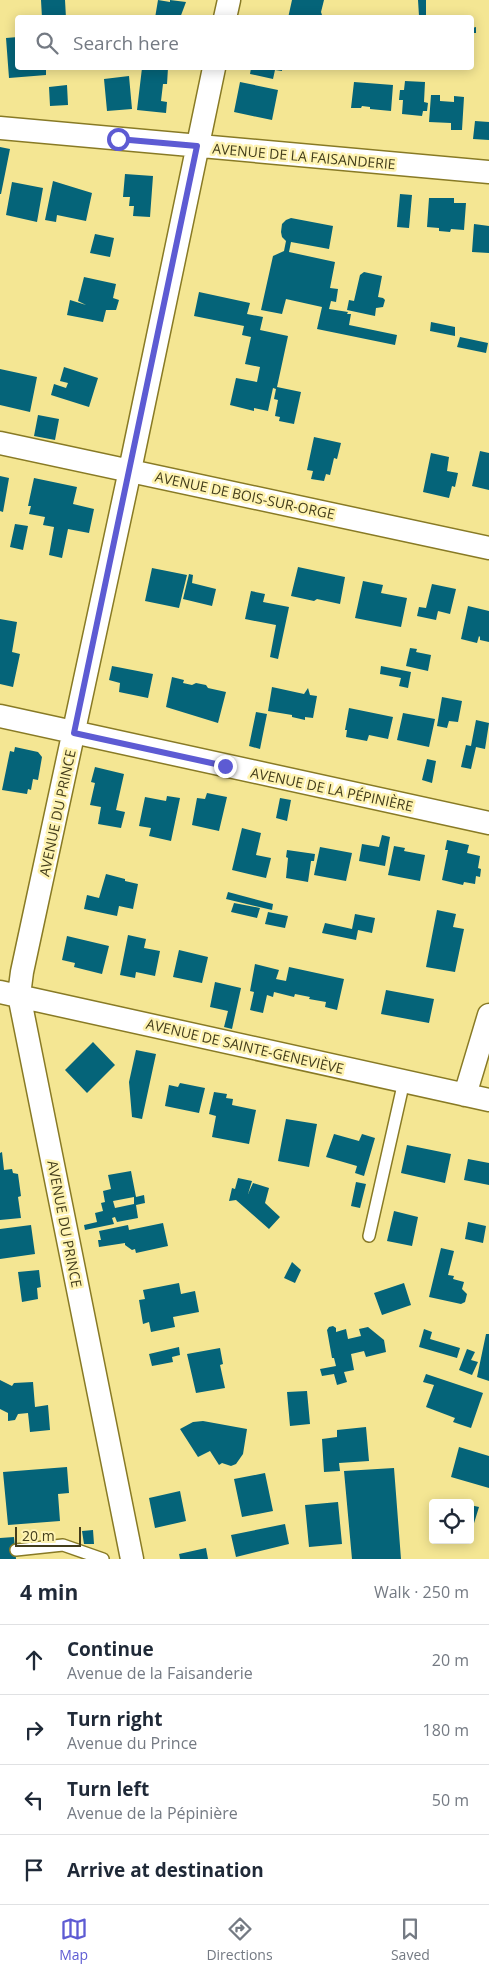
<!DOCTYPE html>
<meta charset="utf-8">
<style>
body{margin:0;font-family:"Open Sans",sans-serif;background:#f2f2f3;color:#1f2937}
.controls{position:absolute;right:15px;bottom:15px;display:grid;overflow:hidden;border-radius:5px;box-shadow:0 2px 12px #0003}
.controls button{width:45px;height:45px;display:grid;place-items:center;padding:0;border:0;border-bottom:1px solid #e0e1e3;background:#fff;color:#1f2937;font:25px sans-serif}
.scale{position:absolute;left:15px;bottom:12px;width:66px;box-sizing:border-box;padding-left:5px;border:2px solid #433d1b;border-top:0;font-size:14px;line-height:18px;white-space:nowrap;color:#433d1b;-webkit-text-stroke:4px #fef3b2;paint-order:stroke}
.stop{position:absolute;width:15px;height:15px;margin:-11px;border:4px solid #5d5bd3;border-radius:50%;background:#fff}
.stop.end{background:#5d5bd3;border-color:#fff;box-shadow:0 1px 5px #0008}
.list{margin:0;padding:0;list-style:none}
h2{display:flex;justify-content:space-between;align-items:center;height:65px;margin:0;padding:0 20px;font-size:21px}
h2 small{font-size:16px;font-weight:400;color:#747a83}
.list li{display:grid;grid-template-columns:32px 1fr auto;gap:15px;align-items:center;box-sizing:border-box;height:70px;padding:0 20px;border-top:1px solid #e0e1e3}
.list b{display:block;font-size:19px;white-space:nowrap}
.list p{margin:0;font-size:16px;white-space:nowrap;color:#747a83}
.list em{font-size:16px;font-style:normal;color:#747a83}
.icon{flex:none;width:28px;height:28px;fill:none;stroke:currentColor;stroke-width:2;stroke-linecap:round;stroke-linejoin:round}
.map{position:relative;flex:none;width:489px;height:1559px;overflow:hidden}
.search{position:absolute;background:#fff;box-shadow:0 2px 12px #0003;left:15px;right:15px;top:15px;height:55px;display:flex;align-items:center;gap:12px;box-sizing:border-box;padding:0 18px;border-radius:5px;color:#747a83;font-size:19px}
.sheet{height:345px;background:#fff}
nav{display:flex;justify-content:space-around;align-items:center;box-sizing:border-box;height:70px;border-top:1px solid #e0e1e3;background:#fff;font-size:14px;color:#747a83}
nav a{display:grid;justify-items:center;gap:2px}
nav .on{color:#5d5bd3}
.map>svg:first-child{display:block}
.building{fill:#056479;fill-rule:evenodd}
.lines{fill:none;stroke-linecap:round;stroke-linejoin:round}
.service-casing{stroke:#887a25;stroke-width:14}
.minor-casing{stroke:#887a25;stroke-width:25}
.service{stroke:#fff;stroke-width:11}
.minor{stroke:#fff;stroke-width:22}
.route{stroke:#5d5bd3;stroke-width:6}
.labels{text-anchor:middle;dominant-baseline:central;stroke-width:5;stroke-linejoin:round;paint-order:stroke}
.street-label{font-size:14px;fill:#433d1b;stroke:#fef3b2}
</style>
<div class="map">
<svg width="489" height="1559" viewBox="0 0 489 1559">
<rect width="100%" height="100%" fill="#f4e693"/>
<path class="building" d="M 41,0 L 65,0 L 66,18 L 42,18 Z
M 158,0 L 170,2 L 170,0 L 186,2 L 180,18 L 155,18 Z
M 292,0 L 324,0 L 321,12 L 323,18 L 288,18 Z
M 418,0 L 426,0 L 426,16 L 419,16 Z
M 476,27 L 476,33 L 472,33 L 472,28 Z
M 18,37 L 18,68 L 46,68 L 46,75 L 9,78 L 6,38 Z
M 142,68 L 168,68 L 167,84 L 163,84 L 161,101 L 167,102 L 166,113 L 137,110 Z
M 251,68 L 282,68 L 282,71 L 275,70 L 273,79 L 250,74 Z
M 129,76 L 132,109 L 107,111 L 104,79 Z
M 405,81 L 425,82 L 424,102 L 428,103 L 427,111 L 423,111 L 422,116 L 402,114 L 403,100 L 399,100 L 400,90 L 404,90 Z
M 240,82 L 278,90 L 272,120 L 234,112 Z
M 354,82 L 393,85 L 391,111 L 370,109 L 370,107 L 362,106 L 361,108 L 351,108 Z
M 67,85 L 68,105 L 50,106 L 49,87 Z
M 431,95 L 440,95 L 440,101 L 454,102 L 454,96 L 464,97 L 462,130 L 451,130 L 451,123 L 429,122 Z
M 475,121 L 489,122 L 489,140 L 473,139 Z
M 0,147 L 10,149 L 1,194 L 0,194 Z
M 125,174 L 153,176 L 150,217 L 133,216 L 134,206 L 129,206 L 130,197 L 123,197 Z
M 53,181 L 92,193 L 86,221 L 57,215 L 56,222 L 45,220 Z
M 12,182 L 43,188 L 37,222 L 6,215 Z
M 400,194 L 412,195 L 409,228 L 397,227 Z
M 429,198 L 454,198 L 454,203 L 466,203 L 464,230 L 451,229 L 450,232 L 439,231 L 439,228 L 427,227 Z
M 291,218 L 333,226 L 329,249 L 291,242 L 289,252 L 335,262 L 330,288 L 338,289 L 336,302 L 331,301 L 329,309 L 348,312 L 347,314 L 351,314 L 349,325 L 397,335 L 395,345 L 317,329 L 322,307 L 286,299 L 282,314 L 261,310 L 273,256 L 284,251 L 286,241 L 282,237 L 281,232 L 282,224 L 286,220 Z
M 474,224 L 489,226 L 489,253 L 472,252 Z
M 95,234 L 114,238 L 110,257 L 90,253 Z
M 364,272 L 382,276 L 378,297 L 383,298 L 385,300 L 383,307 L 376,308 L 375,316 L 347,310 L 349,300 L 354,301 L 360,275 Z
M 84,277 L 116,284 L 113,298 L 119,300 L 116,310 L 106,310 L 103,322 L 67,315 L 70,300 L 86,305 L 78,301 Z
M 199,292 L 250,303 L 247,314 L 263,317 L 260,330 L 288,336 L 277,387 L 301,392 L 294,424 L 279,421 L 280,417 L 275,416 L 278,400 L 274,399 L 276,389 L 273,388 L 268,411 L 254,408 L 254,411 L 230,405 L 236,378 L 257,382 L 260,367 L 245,364 L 251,337 L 242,335 L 244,326 L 194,316 Z
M 431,322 L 455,327 L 455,336 L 430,331 Z
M 460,337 L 488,343 L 486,353 L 457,347 Z
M 64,367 L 98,378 L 89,407 L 51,395 L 54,384 L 66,388 L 68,383 L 60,381 Z
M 0,369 L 37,377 L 30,412 L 0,405 Z
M 38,415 L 59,419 L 55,440 L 34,436 Z
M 314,437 L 341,443 L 337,459 L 334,458 L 330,475 L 326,474 L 324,481 L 311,479 L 313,471 L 307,470 Z
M 480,451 L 489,453 L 489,490 L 472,486 Z
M 431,453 L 449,457 L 447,471 L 458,473 L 455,487 L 452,486 L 449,498 L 423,492 Z
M 0,476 L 9,478 L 3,512 L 0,511 Z
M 34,478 L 77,487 L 73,504 L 94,509 L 89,533 L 68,529 L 62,558 L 49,555 L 54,527 L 43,525 L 45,517 L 29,514 L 31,506 L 28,506 Z
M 15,524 L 28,526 L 23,550 L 10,547 Z
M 298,567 L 345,577 L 340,604 L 317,599 L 314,601 L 291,596 Z
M 152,568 L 187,575 L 179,608 L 145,601 Z
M 189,574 L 193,575 L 192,583 L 216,589 L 212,606 L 183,599 Z
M 363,581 L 383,585 L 381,593 L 407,598 L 401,627 L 355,618 Z
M 432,584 L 456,589 L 450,614 L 438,611 L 436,620 L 417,616 L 419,607 L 426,608 Z
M 251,591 L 265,594 L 263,602 L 289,607 L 278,659 L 270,657 L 276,625 L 245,619 Z
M 468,606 L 489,611 L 489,642 L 480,640 L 480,637 L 479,636 L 477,643 L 461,639 Z
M 0,619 L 17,622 L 12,652 L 20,654 L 13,687 L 0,684 Z
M 410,648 L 417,649 L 416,652 L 431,655 L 428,671 L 406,666 Z
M 112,666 L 153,674 L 148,698 L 119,692 L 120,683 L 109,680 Z
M 381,666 L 411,672 L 408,688 L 399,686 L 401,678 L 380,674 Z
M 172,677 L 184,680 L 183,683 L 192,685 L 196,683 L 206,685 L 208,688 L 226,692 L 218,723 L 166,707 Z
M 272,687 L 304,694 L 308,688 L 310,695 L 317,696 L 313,718 L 305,717 L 305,720 L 292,717 L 292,715 L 268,711 Z
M 442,697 L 462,701 L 458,722 L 449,721 L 447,728 L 437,726 Z
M 349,708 L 393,717 L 388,739 L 369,735 L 367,741 L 346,737 L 347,730 L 345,730 Z
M 256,712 L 267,714 L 260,749 L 249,746 Z
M 403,713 L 435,719 L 429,747 L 397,740 Z
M 476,720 L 489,723 L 485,749 L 476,747 L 471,769 L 461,767 L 466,745 L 471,746 Z
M 15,747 L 38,752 L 42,757 L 38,780 L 33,779 L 31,790 L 28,789 L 27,794 L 2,790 L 10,751 L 14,752 Z
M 427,759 L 436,761 L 432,783 L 422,780 Z
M 95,767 L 124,774 L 116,810 L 125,812 L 121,828 L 98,824 L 101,807 L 90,805 L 95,783 L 91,782 Z
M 207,793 L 227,797 L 219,831 L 192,825 L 197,798 L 205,799 Z
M 167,796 L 180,798 L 171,841 L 149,836 L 151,828 L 139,826 L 145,797 L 166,801 Z
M 280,798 L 291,800 L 287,821 L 276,818 Z
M 242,828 L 261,833 L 256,855 L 271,858 L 266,878 L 232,870 Z
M 382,835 L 390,837 L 385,866 L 359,861 L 362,844 L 379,847 Z
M 447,840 L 469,845 L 467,853 L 480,856 L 478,868 L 481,869 L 480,877 L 476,876 L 475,884 L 464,882 L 463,885 L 442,880 L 448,850 L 445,850 Z
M 394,846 L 405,848 L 404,851 L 425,855 L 420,881 L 388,875 Z
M 320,847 L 352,853 L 346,881 L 314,875 Z
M 287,850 L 315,854 L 314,861 L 311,861 L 308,882 L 286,878 L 288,858 L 286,857 Z
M 106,874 L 125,879 L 125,881 L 138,884 L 133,909 L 119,906 L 117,916 L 84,909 L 87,895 L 99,898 Z
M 228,892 L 273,904 L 272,910 L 226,899 Z
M 234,903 L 260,908 L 257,918 L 231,912 Z
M 437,910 L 456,914 L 453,927 L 464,929 L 455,972 L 426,967 Z
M 268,912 L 288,916 L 285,928 L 265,924 Z
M 355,914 L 375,918 L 372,933 L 358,930 L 356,940 L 322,933 L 325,923 L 352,929 Z
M 128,935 L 146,939 L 144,948 L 160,951 L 155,976 L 136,972 L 135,978 L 120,975 Z
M 67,936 L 109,946 L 102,974 L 74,967 L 75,963 L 62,960 Z
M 179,950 L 208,957 L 202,983 L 173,977 Z
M 255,964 L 279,970 L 276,979 L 286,981 L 289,967 L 344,979 L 337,1010 L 325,1007 L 326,1002 L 309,999 L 310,997 L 295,994 L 294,997 L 274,992 L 273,997 L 267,995 L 263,1013 L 250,1010 L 254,992 L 250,991 Z
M 215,982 L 241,988 L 232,1029 L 224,1027 L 228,1011 L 210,1007 Z
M 386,990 L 434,999 L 429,1023 L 381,1014 Z
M 93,1042 L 115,1065 L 87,1093 L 65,1070 Z
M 136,1050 L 156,1054 L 142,1119 L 132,1117 L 129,1082 Z
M 180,1083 L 205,1088 L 199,1113 L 165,1106 L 169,1085 L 178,1087 Z
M 214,1092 L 227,1094 L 226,1098 L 233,1099 L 232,1105 L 256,1110 L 249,1144 L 212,1137 L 216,1116 L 209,1114 Z
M 286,1119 L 317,1124 L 309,1167 L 278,1161 Z
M 334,1134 L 359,1141 L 362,1134 L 375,1138 L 364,1176 L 355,1173 L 357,1166 L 326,1157 Z
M 407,1145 L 451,1154 L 445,1183 L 401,1173 Z
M 2,1152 L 4,1170 L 12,1169 L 13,1173 L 18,1174 L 21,1196 L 18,1197 L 21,1218 L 0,1220 L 0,1153 Z
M 468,1159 L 489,1163 L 489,1185 L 464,1180 Z
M 131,1171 L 136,1197 L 144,1195 L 145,1203 L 136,1205 L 138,1218 L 117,1222 L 115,1217 L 112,1218 L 114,1224 L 85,1230 L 84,1225 L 97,1222 L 95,1213 L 103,1211 L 101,1203 L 105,1202 L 103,1191 L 111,1189 L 108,1175 ZM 134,1197 L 134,1204 L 115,1208 L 113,1201 Z
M 238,1178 L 252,1181 L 248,1194 L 253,1183 L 269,1188 L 265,1203 L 280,1217 L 269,1229 L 236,1200 L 229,1201 L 232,1188 L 235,1189 Z
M 356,1182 L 366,1184 L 360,1208 L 351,1206 Z
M 394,1211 L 418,1217 L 412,1246 L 387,1241 Z
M 468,1222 L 486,1226 L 483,1243 L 465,1239 Z
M 163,1223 L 168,1246 L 136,1253 L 135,1249 L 132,1250 L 125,1245 L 125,1243 L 99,1247 L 98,1240 L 101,1240 L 99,1231 L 128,1225 L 129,1230 Z
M 31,1225 L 35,1254 L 0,1259 L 0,1229 Z
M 441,1248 L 454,1251 L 448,1275 L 454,1276 L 453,1279 L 464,1282 L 462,1289 L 467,1294 L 465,1302 L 461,1304 L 429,1297 Z
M 292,1262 L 301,1270 L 295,1283 L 284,1278 Z
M 39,1270 L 41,1287 L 37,1288 L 38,1299 L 22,1302 L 18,1272 Z
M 179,1283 L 181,1294 L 195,1291 L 199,1312 L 173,1317 L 175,1327 L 151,1332 L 149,1322 L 143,1324 L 139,1300 L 145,1299 L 143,1290 Z
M 404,1283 L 411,1305 L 382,1315 L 374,1293 Z
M 333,1326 L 336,1328 L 336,1332 L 346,1329 L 348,1339 L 361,1336 L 359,1329 L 368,1327 L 384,1340 L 386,1352 L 366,1357 L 364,1351 L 351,1354 L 354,1370 L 344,1372 L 347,1382 L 337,1385 L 334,1374 L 322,1376 L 320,1369 L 336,1366 L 334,1358 L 332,1358 L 327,1330 L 329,1327 Z
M 424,1329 L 432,1332 L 430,1339 L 460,1348 L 457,1358 L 419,1347 Z
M 486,1334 L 489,1334 L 489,1381 L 477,1377 Z
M 179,1347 L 180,1355 L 172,1357 L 173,1362 L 152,1366 L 149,1354 Z
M 220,1348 L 223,1364 L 220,1365 L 225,1388 L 196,1393 L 187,1354 Z
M 467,1349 L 475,1352 L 471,1360 L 478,1362 L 472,1375 L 459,1370 Z
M 426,1374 L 483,1393 L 471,1428 L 453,1422 L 455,1418 L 426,1407 L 434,1385 L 423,1382 Z
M 0,1380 L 12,1386 L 14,1383 L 33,1382 L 35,1407 L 48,1405 L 50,1430 L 30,1432 L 28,1413 L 18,1414 L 15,1420 L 8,1421 L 8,1413 L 0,1409 Z
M 307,1391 L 310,1424 L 290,1426 L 287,1392 Z
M 203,1421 L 247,1429 L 243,1454 L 236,1464 L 231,1466 L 222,1463 L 219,1465 L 210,1451 L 198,1457 L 180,1429 L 193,1422 Z
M 366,1427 L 369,1461 L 339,1463 L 340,1471 L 324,1472 L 322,1439 L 337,1437 L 337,1430 Z
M 459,1447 L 489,1456 L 489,1488 L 451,1477 Z
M 67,1467 L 69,1493 L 58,1494 L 60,1521 L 8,1525 L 3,1472 Z
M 394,1468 L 401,1559 L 352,1559 L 344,1471 Z
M 265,1473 L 273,1511 L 242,1517 L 234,1479 Z
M 180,1491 L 186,1521 L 155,1528 L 149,1498 Z
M 451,1499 L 463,1502 L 463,1503 L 449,1503 Z
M 338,1502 L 342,1544 L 309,1547 L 305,1505 Z
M 470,1505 L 479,1507 L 471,1533 L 470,1533 Z
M 285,1524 L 289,1544 L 236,1557 L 231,1535 Z
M 93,1530 L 94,1544 L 84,1544 L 82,1531 Z
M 14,1537 L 16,1559 L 0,1559 L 0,1538 Z
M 206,1548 L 208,1559 L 180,1559 L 179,1554 Z"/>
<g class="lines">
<defs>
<path id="service" d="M 369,1236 L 404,1081
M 16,1550 L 63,1545 L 103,1559"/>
<path id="minor" d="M 225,18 L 229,0
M 0,128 L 489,172
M 0,443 L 489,548
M 0,716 L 489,823
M 0,992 L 489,1100
M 465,1095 L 489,1015
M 132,1559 L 19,995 L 22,972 L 130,470 L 214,68"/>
</defs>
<use href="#service" class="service-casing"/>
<use href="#minor" class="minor-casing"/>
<use href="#service" class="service"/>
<use href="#minor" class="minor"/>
</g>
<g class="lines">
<path class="route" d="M 118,139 L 197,146 L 74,733 L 225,766"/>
</g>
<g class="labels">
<g class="street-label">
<text transform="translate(304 156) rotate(5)">AVENUE DE LA FAISANDERIE</text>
<text transform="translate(245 495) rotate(12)">AVENUE DE BOIS-SUR-ORGE</text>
<text transform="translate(332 789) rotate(12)">AVENUE DE LA PÉPINIÈRE</text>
<text transform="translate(57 813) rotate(-78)">AVENUE DU PRINCE</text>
<text transform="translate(245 1046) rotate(13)">AVENUE DE SAINTE-GENEVIÈVE</text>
<text transform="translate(65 1224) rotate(79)">AVENUE DU PRINCE</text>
</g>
</g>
</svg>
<div class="controls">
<button><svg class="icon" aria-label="locate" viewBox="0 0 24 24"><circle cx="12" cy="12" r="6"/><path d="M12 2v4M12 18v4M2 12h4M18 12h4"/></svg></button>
</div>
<div class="scale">20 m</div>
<div class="stop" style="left:118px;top:139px"></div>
<div class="stop end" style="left:225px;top:766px"></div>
<div class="search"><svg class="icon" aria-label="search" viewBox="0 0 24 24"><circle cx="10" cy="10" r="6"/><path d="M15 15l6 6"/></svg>Search here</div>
</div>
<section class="sheet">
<h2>4 min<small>Walk · 250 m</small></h2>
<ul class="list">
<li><svg class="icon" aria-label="ahead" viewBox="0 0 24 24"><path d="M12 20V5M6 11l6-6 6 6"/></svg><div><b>Continue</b><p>Avenue de la Faisanderie</p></div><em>20 m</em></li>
<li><svg class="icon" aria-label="right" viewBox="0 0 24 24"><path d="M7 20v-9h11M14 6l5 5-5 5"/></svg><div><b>Turn right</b><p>Avenue du Prince</p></div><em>180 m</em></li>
<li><svg class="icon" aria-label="left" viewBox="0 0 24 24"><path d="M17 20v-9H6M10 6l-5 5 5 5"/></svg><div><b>Turn left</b><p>Avenue de la Pépinière</p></div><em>50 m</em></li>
<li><svg class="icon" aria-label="arrive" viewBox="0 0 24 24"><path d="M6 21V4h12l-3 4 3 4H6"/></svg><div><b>Arrive at destination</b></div></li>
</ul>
</section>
<nav>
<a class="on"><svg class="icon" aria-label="map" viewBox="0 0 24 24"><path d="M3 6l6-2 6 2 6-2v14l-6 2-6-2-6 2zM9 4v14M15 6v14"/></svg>Map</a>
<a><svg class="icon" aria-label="directions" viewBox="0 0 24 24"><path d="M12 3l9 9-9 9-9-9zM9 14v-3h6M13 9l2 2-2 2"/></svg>Directions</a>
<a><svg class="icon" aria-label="saved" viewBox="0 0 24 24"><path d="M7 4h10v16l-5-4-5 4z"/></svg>Saved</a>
</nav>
